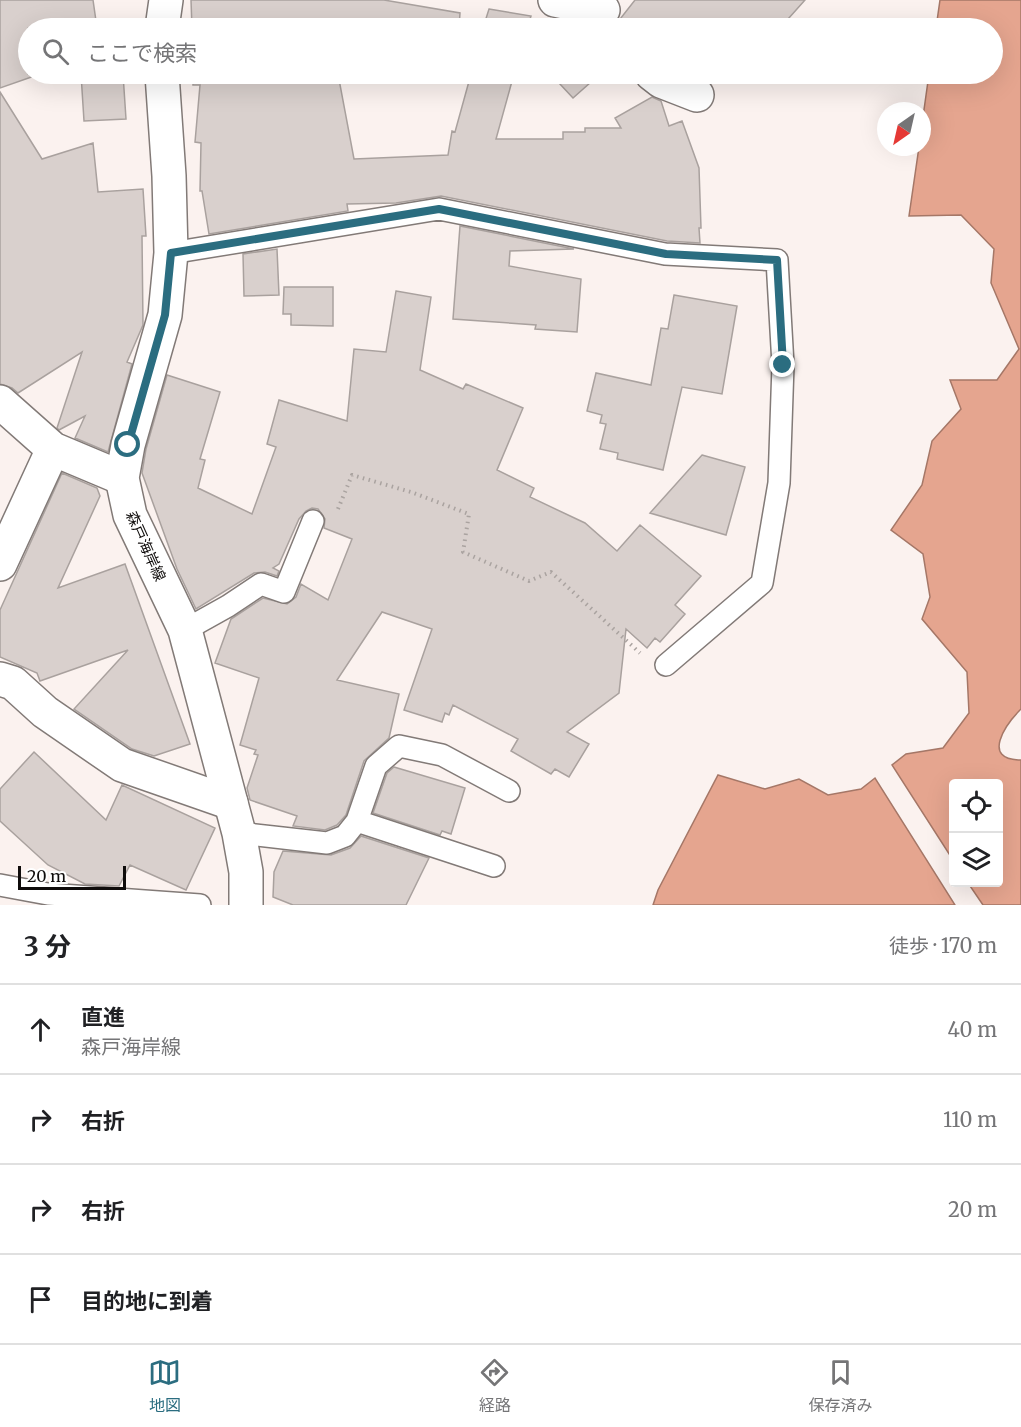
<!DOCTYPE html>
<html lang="ja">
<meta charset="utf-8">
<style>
body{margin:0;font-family:Merriweather,"Noto Sans JP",serif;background:#f6f6f6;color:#202124}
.controls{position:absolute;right:18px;bottom:18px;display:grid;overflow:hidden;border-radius:6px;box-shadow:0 6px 24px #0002}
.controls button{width:54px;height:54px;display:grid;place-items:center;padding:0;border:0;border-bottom:2px solid #e0e0e0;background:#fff;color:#202124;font:30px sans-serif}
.compass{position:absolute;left:877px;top:102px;width:54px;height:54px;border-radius:50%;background:#fff;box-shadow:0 6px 24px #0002;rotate:214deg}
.scale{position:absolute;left:18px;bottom:15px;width:108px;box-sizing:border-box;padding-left:6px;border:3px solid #0f0c0b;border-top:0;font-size:16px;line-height:21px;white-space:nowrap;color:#0f0c0b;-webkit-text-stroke:4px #fff;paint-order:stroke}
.stop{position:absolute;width:18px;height:18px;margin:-14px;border:4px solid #2b6d80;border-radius:50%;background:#fff}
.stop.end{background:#2b6d80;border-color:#fff;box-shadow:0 2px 6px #0008}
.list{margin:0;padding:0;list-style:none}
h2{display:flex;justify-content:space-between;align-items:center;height:78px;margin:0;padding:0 24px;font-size:26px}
h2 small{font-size:20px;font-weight:400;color:#757577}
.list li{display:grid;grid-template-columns:39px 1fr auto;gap:18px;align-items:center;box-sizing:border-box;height:90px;padding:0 24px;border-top:2px solid #e0e0e0}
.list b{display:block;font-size:22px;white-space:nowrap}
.list p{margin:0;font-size:20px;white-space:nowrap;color:#757577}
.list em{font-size:20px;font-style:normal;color:#757577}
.icon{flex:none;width:33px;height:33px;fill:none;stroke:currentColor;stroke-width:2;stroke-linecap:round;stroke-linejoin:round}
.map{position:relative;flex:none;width:1021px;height:905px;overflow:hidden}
.search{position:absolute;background:#fff;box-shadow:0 6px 24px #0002;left:18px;right:18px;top:18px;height:66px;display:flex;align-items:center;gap:15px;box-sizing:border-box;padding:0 21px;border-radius:33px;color:#757577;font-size:22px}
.sheet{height:438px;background:#fff}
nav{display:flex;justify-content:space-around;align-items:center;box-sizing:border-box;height:84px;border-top:2px solid #e0e0e0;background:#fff;font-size:16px;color:#757577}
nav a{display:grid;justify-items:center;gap:3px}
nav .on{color:#2b6d80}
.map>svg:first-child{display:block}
.water{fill:#e5a58f;stroke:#a57767;stroke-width:1.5}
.building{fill:#d9d0cd;stroke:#a9a19e;stroke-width:1.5}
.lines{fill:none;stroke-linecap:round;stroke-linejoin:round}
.service-casing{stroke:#827a77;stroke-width:24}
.minor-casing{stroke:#827a77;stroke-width:36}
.secondary-casing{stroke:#827a77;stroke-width:36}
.path{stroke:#aaa3a0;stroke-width:4;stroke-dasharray:1.5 4.5;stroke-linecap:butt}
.service{stroke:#fff;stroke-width:21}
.minor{stroke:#fff;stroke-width:33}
.secondary{stroke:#fff;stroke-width:33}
.route{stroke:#2b6d80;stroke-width:8}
.labels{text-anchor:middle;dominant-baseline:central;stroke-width:6;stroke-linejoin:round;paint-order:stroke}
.street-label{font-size:15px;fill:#0f0c0b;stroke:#fff}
</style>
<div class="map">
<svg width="1021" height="905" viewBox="0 0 1021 905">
<rect width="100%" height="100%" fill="#fbf2ef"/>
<path class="water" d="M 940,0 L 1021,0 L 1021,709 C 1005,725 981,760 1021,760 L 1021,905 L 983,905 L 968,883 L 998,882 L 998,784 L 954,784 L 953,860 L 892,765 L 906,754 L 943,748 L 969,713 L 967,672 L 922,619 L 930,597 L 923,554 L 891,530 L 922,485 L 932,441 L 961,409 L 950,380 L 997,380 L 1019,349 L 991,283 L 994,249 L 961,215 L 909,216 L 919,147 L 922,147 L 922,124 L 929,74 L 992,74 L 992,28 L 936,28 Z
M 718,775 L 765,789 L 799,779 L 828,795 L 861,789 L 875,778 L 955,905 L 653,905 L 658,890 Z"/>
<path class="building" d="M 0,0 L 93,0 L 97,28 L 28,28 L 28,74 L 40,74 L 0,88 Z
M 191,0 L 384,0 L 460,13 L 459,28 L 192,28 Z
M 635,0 L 805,0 L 780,28 L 609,28 L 617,23 Z
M 489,9 L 531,16 L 527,28 L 483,28 Z
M 552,19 L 587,26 L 592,28 L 559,28 Z
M 81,74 L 123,74 L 126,119 L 84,121 Z
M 193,74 L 338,74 L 354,159 L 448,155 L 452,131 L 455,132 L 471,74 L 514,74 L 496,139 L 563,139 L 563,132 L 585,132 L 585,128 L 621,128 L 615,118 L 652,97 L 661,101 L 669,126 L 682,121 L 699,168 L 701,228 L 699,228 L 700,243 L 667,241 L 441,196 L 396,203 L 347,204 L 348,211 L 209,234 L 202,191 L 200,191 L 201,143 L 195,142 L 200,85 L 193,85 Z
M 567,74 L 600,74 L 573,98 L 559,83 Z
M 0,92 L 42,159 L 93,143 L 98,192 L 143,189 L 146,236 L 142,236 L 143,325 L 127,362 L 132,364 L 108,452 L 75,438 L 85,416 L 59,430 L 57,428 L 82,352 L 18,393 L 12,388 L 0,384 Z
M 460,226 L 574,249 L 510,251 L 509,266 L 581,279 L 577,332 L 535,329 L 536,325 L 453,319 Z
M 277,249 L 279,295 L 244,296 L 243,254 Z
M 284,287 L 333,287 L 333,326 L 291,325 L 291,314 L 283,314 Z
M 396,291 L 431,297 L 420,370 L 463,389 L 466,384 L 523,408 L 497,470 L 534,488 L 530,497 L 585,523 L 617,551 L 640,525 L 701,576 L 675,605 L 685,614 L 660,642 L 655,638 L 647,648 L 626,629 L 619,693 L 567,732 L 589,744 L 569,777 L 555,769 L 551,774 L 511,751 L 518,739 L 453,705 L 449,715 L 445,713 L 442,722 L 404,710 L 432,629 L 382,612 L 337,680 L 399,694 L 389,738 L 364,761 L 346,815 L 337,825 L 325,830 L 293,826 L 297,816 L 250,800 L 247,788 L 258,755 L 254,754 L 256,750 L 240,745 L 259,678 L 215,663 L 231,619 L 263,598 L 287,604 L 296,597 L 301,584 L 328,600 L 352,539 L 324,528 L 325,519 L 318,509 L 312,508 L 306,511 L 299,519 L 279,564 L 273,568 L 279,571 L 277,576 L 265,572 L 254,573 L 196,609 L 177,569 L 142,473 L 146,449 L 167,375 L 220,392 L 200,459 L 205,460 L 198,488 L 252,514 L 276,447 L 267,444 L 279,400 L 347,421 L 354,349 L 386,352 Z
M 674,295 L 737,306 L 722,394 L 682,387 L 663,470 L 617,459 L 618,453 L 600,449 L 606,424 L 600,423 L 602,415 L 587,411 L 596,373 L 651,385 L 661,328 L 668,329 Z
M 702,455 L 745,467 L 726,535 L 650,513 Z
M 62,473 L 97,488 L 100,496 L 58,588 L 125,564 L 190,744 L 154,756 L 132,749 L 74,709 L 128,650 L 40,681 L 37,673 L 0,657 L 0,610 Z
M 34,752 L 106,820 L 122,785 L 215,828 L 186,890 L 130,865 L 119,886 L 85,884 L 48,865 L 0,821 L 0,789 Z
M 394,767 L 465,788 L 451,834 L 442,831 L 440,835 L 373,813 L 387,773 Z
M 361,836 L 429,858 L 406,905 L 293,905 L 273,897 L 274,872 L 283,851 L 331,855 L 350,848 Z"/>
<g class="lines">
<defs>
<path id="service" d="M 171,253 L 439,209 L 665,254 L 777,260 L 783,365 L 779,483 L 762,583 L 666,665
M 185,630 L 228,606 L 261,584 L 284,592 L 313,521
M 357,821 L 494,866
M 239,833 L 327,843 L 345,836 L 357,821 L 376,766 L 399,746 L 442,755 L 509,791
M 0,885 L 48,894 L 200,905"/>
<path id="minor" d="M 555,0 L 603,10
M 652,74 L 661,81 L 697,95
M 0,402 L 53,449 L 122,478
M 0,564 L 53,449
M 0,679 L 13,683 L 45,712 L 122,765 L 231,803"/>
<path id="secondary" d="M 162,28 L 166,0
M 162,74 L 169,176 L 171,253 L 165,315 L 128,445 L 122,478 L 130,515 L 185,630 L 239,833 L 246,872 L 246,905"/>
</defs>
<use href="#service" class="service-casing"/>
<use href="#minor" class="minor-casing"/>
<use href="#secondary" class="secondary-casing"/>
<path class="path" d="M 338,509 L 352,475 L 411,492 L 469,514 L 463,552 L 529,581 L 551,572 L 640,653"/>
<use href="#service" class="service"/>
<use href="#minor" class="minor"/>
<use href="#secondary" class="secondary"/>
</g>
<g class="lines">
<path class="route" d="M 128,445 L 165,315 L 171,253 L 439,209 L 666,254 L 777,260 L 783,365"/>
</g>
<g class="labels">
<g class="street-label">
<text transform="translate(146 546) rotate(66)">森戸海岸線</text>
</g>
</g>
</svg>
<div class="controls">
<button><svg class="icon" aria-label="locate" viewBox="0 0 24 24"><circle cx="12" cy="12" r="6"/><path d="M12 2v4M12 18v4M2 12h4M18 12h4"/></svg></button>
<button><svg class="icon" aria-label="layers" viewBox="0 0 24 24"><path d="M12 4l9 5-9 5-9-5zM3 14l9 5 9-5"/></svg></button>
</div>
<svg class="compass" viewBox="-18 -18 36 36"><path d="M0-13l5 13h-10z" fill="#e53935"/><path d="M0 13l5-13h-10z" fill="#757577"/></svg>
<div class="scale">20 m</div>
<div class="stop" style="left:128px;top:445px"></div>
<div class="stop end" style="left:783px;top:365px"></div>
<div class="search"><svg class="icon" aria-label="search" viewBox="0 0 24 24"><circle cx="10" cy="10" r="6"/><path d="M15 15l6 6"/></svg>ここで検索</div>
</div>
<section class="sheet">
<h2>3 分<small>徒歩 · 170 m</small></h2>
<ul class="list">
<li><svg class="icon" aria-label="ahead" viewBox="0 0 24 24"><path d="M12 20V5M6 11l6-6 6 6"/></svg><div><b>直進</b><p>森戸海岸線</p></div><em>40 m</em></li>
<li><svg class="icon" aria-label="right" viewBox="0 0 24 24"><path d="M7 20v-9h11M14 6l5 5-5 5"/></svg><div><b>右折</b></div><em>110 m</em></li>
<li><svg class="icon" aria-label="right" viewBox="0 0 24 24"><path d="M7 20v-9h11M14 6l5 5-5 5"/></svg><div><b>右折</b></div><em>20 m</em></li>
<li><svg class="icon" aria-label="arrive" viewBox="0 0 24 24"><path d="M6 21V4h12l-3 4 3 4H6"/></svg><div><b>目的地に到着</b></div></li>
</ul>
</section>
<nav>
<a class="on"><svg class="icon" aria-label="map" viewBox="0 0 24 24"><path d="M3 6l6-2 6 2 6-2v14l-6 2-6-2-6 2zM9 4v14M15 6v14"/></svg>地図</a>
<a><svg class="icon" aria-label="directions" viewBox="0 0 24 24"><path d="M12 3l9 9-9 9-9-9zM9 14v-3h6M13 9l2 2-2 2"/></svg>経路</a>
<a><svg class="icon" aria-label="saved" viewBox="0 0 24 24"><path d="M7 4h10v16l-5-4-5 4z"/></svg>保存済み</a>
</nav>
